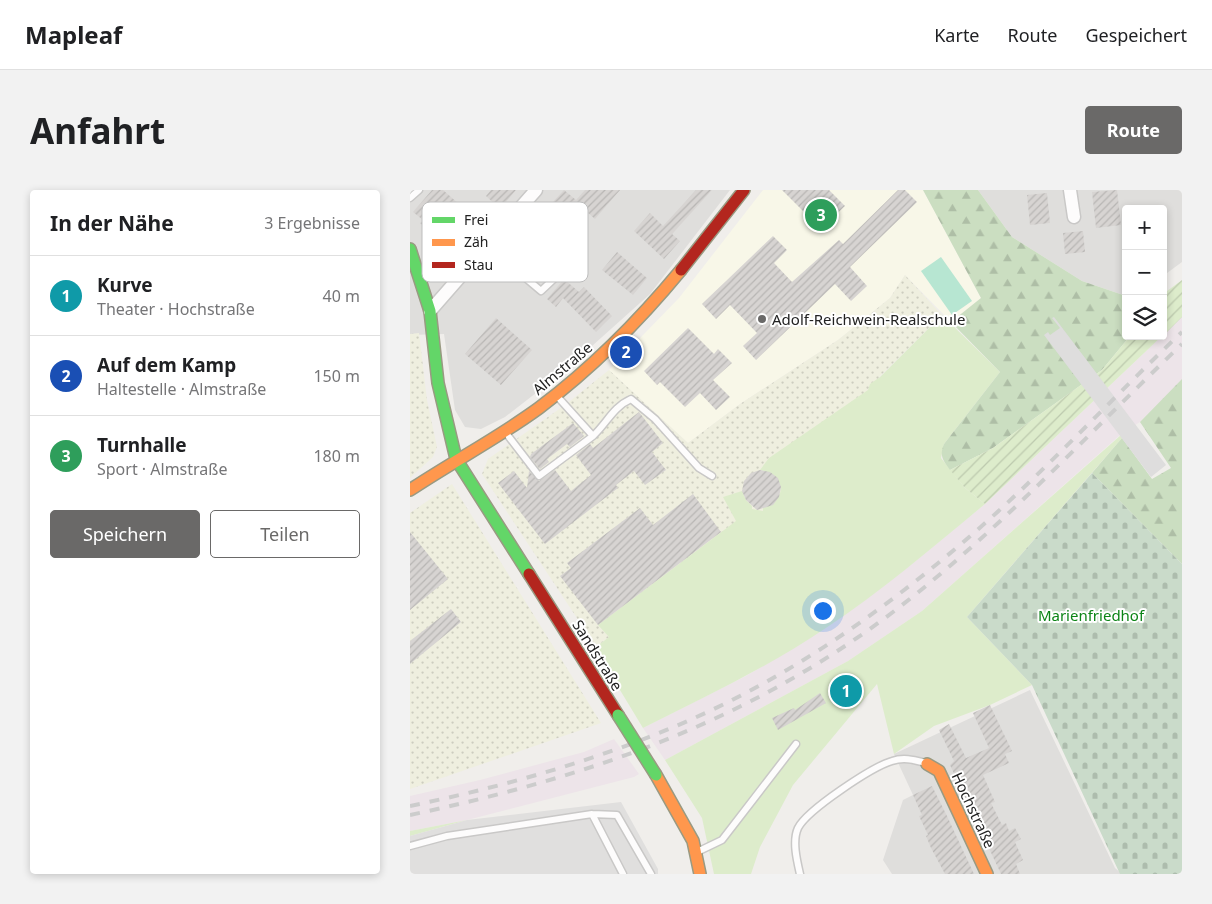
<!DOCTYPE html>
<html lang="de">
<meta charset="utf-8">
<style>
body{margin:0;font-family:"Noto Sans",sans-serif;background:#f2f2f2;color:#202124}
.controls{position:absolute;right:15px;top:15px;display:grid;overflow:hidden;border-radius:5px;box-shadow:0 2px 8px #0003}
.controls button{width:45px;height:45px;display:grid;place-items:center;padding:0;border:0;border-bottom:1px solid #e0e0e0;background:#fff;color:#202124;font:25px sans-serif}
.you{position:absolute;left:412px;top:420px;width:18px;height:18px;margin:-12px;border:4px solid #fff;border-radius:50%;background:#1a73e8;box-shadow:0 0 0 8px #1a73e833}
.badge{display:grid;place-items:center;width:32px;height:32px;border-radius:50%;background:#6a6968;color:#fff;font-size:16px;font-weight:700}
.pin{position:absolute;translate:-50% -50%;border:2px solid #fff;box-shadow:0 1px 5px #0006}
.list{margin:0;padding:0;list-style:none}
h2{display:flex;justify-content:space-between;align-items:center;height:65px;margin:0;padding:0 20px;font-size:21px}
h2 small{font-size:16px;font-weight:400;color:#757577}
.list li{display:grid;grid-template-columns:32px 1fr auto;gap:15px;align-items:center;box-sizing:border-box;height:80px;padding:0 20px;border-top:1px solid #e0e0e0}
.list b{display:block;font-size:19px;white-space:nowrap}
.list p{margin:0;font-size:16px;white-space:nowrap;color:#757577}
.list em{font-size:16px;font-style:normal;color:#757577}
.actions{display:flex;gap:10px;padding:15px 20px}
.actions a{flex:1;padding:11px 0;border:1px solid #6a6968;border-radius:5px;text-align:center;font-size:18px;color:#6a6968}
.actions .main{background:#6a6968;color:#fff}
.icon{flex:none;width:28px;height:28px;fill:none;stroke:currentColor;stroke-width:2;stroke-linecap:round;stroke-linejoin:round}
.map{position:relative;flex:none;width:772px;height:684px;overflow:hidden;border-radius:5px}
header{display:flex;align-items:center;gap:30px;box-sizing:border-box;height:70px;padding:0 25px;background:#fff;border-bottom:1px solid #e0e0e0}
header strong{font-size:24px}
nav{display:flex;gap:28px;margin-inline-start:auto;font-size:18px}
.intro{display:flex;align-items:center;justify-content:space-between;box-sizing:border-box;height:120px;padding:0 30px}
h1{margin:0;font-size:35px}
.button{padding:12px 22px;border-radius:5px;background:#6a6968;color:#fff;font-size:18px;font-weight:700}
main{display:flex;gap:30px;padding:0 30px}
aside{flex:1;background:#fff;border-radius:5px;box-shadow:0 2px 8px #0003}
.map>svg:first-child{display:block}
.residential{fill:#dfdedc}
.industrial{fill:#ede4e9}
.education{fill:#f8f7e8}
.farmland{fill:url(#farmland-dots)}
.grass{fill:#ddeccb}
.forest{fill:url(#forest-firs)}
.cemetery{fill:url(#cemetery-stones)}
.garden{fill:url(#garden-furrows)}
.pitch{fill:#b7e6d2}
.parking{fill:#e0dfde}
.pier{fill:#dedddd}
.building{fill:url(#building-hatch)}
.lines{fill:none;stroke-linecap:round;stroke-linejoin:round}
.lane-casing{stroke:#c9c8c7;stroke-width:9}
.street-casing{stroke:#c9c8c7;stroke-width:15}
.fast-casing{stroke:#999a82;stroke-width:14}
.slow-casing{stroke:#999a82;stroke-width:14}
.jam-casing{stroke:#999a82;stroke-width:14}
.lane{stroke:#fdfcfc;stroke-width:6}
.street{stroke:#fdfcfc;stroke-width:12}
.fast{stroke:#63d668;stroke-width:11}
.slow{stroke:#ff974d;stroke-width:11}
.jam{stroke:#b3261e;stroke-width:11}
.rail{stroke:#ccc;stroke-width:4;stroke-dasharray:10 10;stroke-linecap:butt}
.fast-bridge-casing{stroke:#999a82;stroke-width:14;stroke-linecap:butt}
.fast-bridge{stroke:#63d668;stroke-width:11}
.poi-dot{fill:#6a6968;stroke:#fff;stroke-width:2}
.labels{text-anchor:middle;dominant-baseline:central;stroke-width:4;stroke-linejoin:round;paint-order:stroke}
.poi-label{font-size:15px;fill:#222;stroke:#fff;text-anchor:start}
.street-label{font-size:15px;fill:#222;stroke:#fff}
.park-label{font-size:15px;fill:#0c8416;stroke:#fff}
.key{fill:#fff;stroke:#bdbdbd;stroke-width:1}
.key-label{font-size:14px;fill:#222}
</style>
<header>
<strong>Mapleaf</strong>
<nav><a>Karte</a><a>Route</a><a>Gespeichert</a></nav>
</header>
<div class="intro"><h1>Anfahrt</h1><a class="button">Route</a></div>
<main>
<aside>
<h2>In der Nähe<small>3 Ergebnisse</small></h2>
<ul class="list">
<li><span class="badge" style="background:#0f9aa8">1</span><div><b>Kurve</b><p>Theater · Hochstraße</p></div><em>40 m</em></li>
<li><span class="badge" style="background:#1a4fb4">2</span><div><b>Auf dem Kamp</b><p>Haltestelle · Almstraße</p></div><em>150 m</em></li>
<li><span class="badge" style="background:#2e9e5b">3</span><div><b>Turnhalle</b><p>Sport · Almstraße</p></div><em>180 m</em></li>
</ul>
<div class="actions"><a class="main">Speichern</a><a>Teilen</a></div>
</aside>
<div class="map">
<svg width="772" height="684" viewBox="0 0 772 684">
<defs>
<pattern id="farmland-dots" width="8" height="8" patternUnits="userSpaceOnUse" patternTransform="scale(1.25)"><rect width="8" height="8" fill="#efefdf"/><path d="M2 2h.1M6 6h.1" fill="none" stroke="#cdcdbf" stroke-width="1.8" stroke-linecap="round"/></pattern>
<pattern id="forest-firs" width="22" height="20" patternUnits="userSpaceOnUse" patternTransform="scale(1.25)"><rect width="22" height="20" fill="#cbdec1"/><path d="M5 1l3.5 6h-7zM16 11l3.5 6h-7z" fill="#aebea6"/></pattern>
<pattern id="cemetery-stones" width="16" height="16" patternUnits="userSpaceOnUse" patternTransform="scale(1.25)"><rect width="16" height="16" fill="#cadbca"/><path d="M2 7V4a2 2 0 0 1 4 0v3zM10 15v-3a2 2 0 0 1 4 0v3z" fill="#adbcad"/></pattern>
<pattern id="garden-furrows" width="10" height="10" patternUnits="userSpaceOnUse" patternTransform="scale(1.25)"><rect width="10" height="10" fill="#ddeccb"/><path d="M-1 1l2-2M0 10L10 0M9 11l2-2" fill="none" stroke="#bdcaae"/></pattern>
<pattern id="building-hatch" width="6" height="6" patternUnits="userSpaceOnUse" patternTransform="scale(1.25)"><rect width="6" height="6" fill="#d7d4d2"/><path d="M-1 1l2-2M0 6l6-6M5 7l2-2" fill="none" stroke="#b8b6b4"/></pattern>
</defs>
<rect width="100%" height="100%" fill="#f0eeeb"/>
<path class="residential" d="M 0,0 L 320,0 L 240,104 L 153,182 L 95,227 L 71,239 L 55,237 L 45,220 L 34,144 L 0,145 Z
M 568,0 L 772,0 L 772,72 L 753,86 L 753,19 L 716,19 L 716,106 L 672,91 L 602,47 Z
M 620,500 L 705,678 L 712,684 L 482,684 L 473,670 L 493,610 L 503,605 L 484,564 Z"/>
<path class="industrial" d="M 772,127 L 772,190 L 730,232 L 710,245 L 512,421 L 438,471 L 255,570 L 233,538 L 336,486 L 416,438 L 497,378 L 575,314 Z
M 204,549 L 229,584 L 224,587 L 57,630 L 0,641 L 0,606 L 70,590 L 174,562 Z"/>
<path class="education" d="M 353,0 L 513,0 L 571,108 L 541,132 L 495,85 L 480,108 L 428,150 L 330,214 L 278,253 L 199,180 L 269,108 Z"/>
<path class="farmland" d="M 495,85 L 532,125 L 470,186 L 381,312 L 186,457 L 72,284 L 78,269 L 155,215 L 199,180 L 278,253 L 330,214 L 428,150 L 480,108 Z
M 9,143 L 17,210 L 27,257 L 23,267 L 0,288 L 0,144 Z
M 42,294 L 191,533 L 0,599 L 0,323 Z"/>
<path class="grass" d="M 532,125 L 590,182 L 534,254 L 531,268 L 555,298 L 575,314 C 523,357 472,401 416,438 C 358,477 295,507 233,538 L 193,472 L 186,457 L 199,447 L 188,435 L 326,331 L 313,307 L 332,301 L 336,310 L 342,316 L 342,319 L 353,321 L 353,318 C 378,309 376,286 350,280 L 359,268 L 458,200 L 460,194 L 470,187 Z
M 711,245 L 712,248 L 557,427 L 622,495 L 580,515 L 524,536 L 484,564 L 467,494 L 383,595 L 350,657 L 341,684 L 304,684 L 292,628 L 255,570 L 438,471 L 512,421 Z
M 57,630 L 0,646 L 0,641 Z"/>
<path class="forest" d="M 513,0 L 568,0 L 602,47 L 672,91 L 716,106 L 716,146 L 720,146 L 692,180 L 583,258 L 540,280 C 533,270 529,266 534,254 L 590,182 L 541,132 L 571,108 Z
M 772,189 L 772,374 L 682,283 L 712,248 L 742,289 L 761,278 L 730,232 Z"/>
<path class="cemetery" d="M 682,283 L 772,374 L 772,684 L 710,684 L 622,495 L 557,427 Z"/>
<path class="garden" d="M 772,90 L 772,127 L 753,146 L 753,104 Z
M 720,146 L 752,146 L 575,314 L 555,298 L 540,280 L 583,258 L 692,180 Z"/>
<path class="pitch" d="M 531,67 L 562,111 L 542,125 L 511,81 Z"/>
<path class="parking" d="M 211,612 L 248,679 L 248,684 L 0,684 L 0,646 L 57,630 Z"/>
<path class="pier" d="M 644,127 L 756,275 L 741,287 L 634,145 L 638,142 L 640,145 L 650,138 L 642,128 Z"/>
<path class="building" d="M 22,0 L 33,0 L 74,36 L 63,48 L 29,17 L 22,18 L 23,25 L 57,55 L 40,77 L 15,56 L 24,46 L 10,33 L 13,30 L 3,22 Z
M 81,0 L 106,0 L 90,19 L 76,6 Z
M 154,0 L 166,10 L 175,0 L 210,0 L 185,29 L 170,16 L 114,79 L 95,63 Z
M 286,0 L 302,0 L 262,44 L 270,51 L 254,69 L 224,41 L 240,23 L 253,36 Z
M 372,0 L 419,0 L 435,16 L 411,39 Z
M 488,0 L 495,0 L 507,12 L 440,77 L 457,96 L 441,111 L 425,94 L 346,170 L 333,156 L 347,143 L 320,115 L 306,129 L 292,114 L 363,46 L 377,60 L 364,73 L 382,92 L 429,50 L 433,54 Z
M 707,0 L 711,35 L 686,38 L 682,2 Z
M 637,3 L 640,33 L 620,35 L 617,5 Z
M 673,41 L 675,62 L 655,64 L 653,43 Z
M 207,62 L 237,88 L 223,105 L 192,80 Z
M 154,89 L 169,102 L 174,97 L 202,126 L 186,142 L 153,108 L 146,117 L 137,109 Z
M 86,128 L 122,160 L 91,195 L 55,164 Z
M 278,138 L 304,164 L 308,159 L 322,173 L 303,190 L 320,207 L 306,220 L 290,203 L 275,217 L 250,192 L 247,195 L 234,181 Z
M 229,222 L 253,253 L 242,262 L 256,280 L 235,295 L 224,281 L 206,295 L 208,298 L 135,354 L 88,293 L 104,281 L 117,298 L 119,281 L 129,291 L 145,280 L 161,301 L 181,285 L 166,265 L 180,254 L 183,258 Z
M 163,233 L 174,246 L 160,257 L 157,254 L 137,269 L 139,272 L 130,279 L 120,267 L 121,264 Z
M 350,280 L 360,282 L 368,288 L 371,297 L 369,307 L 363,315 L 347,320 L 336,310 L 332,301 L 334,291 L 341,283 Z
M 283,304 L 311,342 L 188,435 L 150,386 L 161,378 L 157,373 L 230,318 L 243,335 Z
M 0,342 L 38,389 L 0,420 Z
M 41,419 L 51,432 L 0,474 L 0,451 Z
M 410,503 L 416,513 L 368,540 L 362,528 L 384,518 L 385,520 Z
M 580,515 L 602,561 L 595,564 L 599,573 L 573,585 L 585,612 L 581,613 L 592,635 L 596,633 L 599,641 L 605,638 L 611,649 L 605,652 L 613,670 L 606,674 L 610,684 L 591,684 L 540,575 L 544,571 L 529,540 L 539,534 L 556,568 L 579,558 L 563,523 Z
M 522,596 L 537,626 L 564,684 L 535,684 L 521,658 L 516,646 L 518,645 L 509,626 L 512,625 L 503,605 Z"/>
<g class="lines">
<defs>
<path id="lane" d="M 0,8 L 9,0
M 26,21 L 72,62
M 78,56 L 131,101 L 148,85
M 146,205 L 183,246 C 197,233 203,217 221,209 L 245,229 L 289,278 L 302,286
M 99,247 L 129,286 L 183,246
M 182,624 L 207,625 L 241,684
M 0,656 L 37,646 L 182,624 L 213,684
M 287,662 L 312,650 L 386,554
M 390,684 C 387,671 382,651 388,638 C 397,620 462,577 482,571 C 494,567 504,570 516,573"/>
<path id="street" d="M 660,0 L 664,27
M 20,121 L 126,0"/>
<path id="fast" d="M 0,59 L 20,121 L 28,193 L 46,269 L 119,384"/>
<path id="slow" d="M 0,300 C 42,272 88,248 129,218 C 182,178 229,131 271,80
M 517,574 L 529,581 L 577,684
M 246,585 L 283,651 L 290,684"/>
<path id="jam" d="M 271,80 L 334,0
M 119,384 L 208,525"/>
</defs>
<use href="#lane" class="lane-casing"/>
<use href="#street" class="street-casing"/>
<use href="#fast" class="fast-casing"/>
<use href="#slow" class="slow-casing"/>
<use href="#jam" class="jam-casing"/>
<use href="#lane" class="lane"/>
<use href="#street" class="street"/>
<use href="#fast" class="fast"/>
<use href="#slow" class="slow"/>
<use href="#jam" class="jam"/>
<path class="rail" d="M 0,616 C 91,597 181,572 266,536 C 371,492 465,427 551,354 C 629,288 698,212 772,142
M 0,625 C 178,587 336,533 483,422 C 588,342 677,245 772,154"/>
<defs>
<path id="fast-bridge" d="M 208,525 L 246,585"/>
</defs>
<use href="#fast-bridge" class="fast-bridge-casing"/>
<use href="#fast-bridge" class="fast-bridge"/>
</g>
<circle class="poi-dot" cx="352" cy="129" r="5"/>
<g class="labels">
<g class="poi-label">
<text x="362" y="129">Adolf-Reichwein-Realschule</text>
</g>
<g class="street-label">
<text transform="translate(152 178) rotate(-40)">Almstraße</text>
<text transform="translate(188 465) rotate(58)">Sandstraße</text>
<text transform="translate(564 620) rotate(65)">Hochstraße</text>
</g>
<g class="park-label">
<text x="681" y="425">Marienfriedhof</text>
</g>
</g>
<rect x="12" y="12" width="166" height="80" rx="8" class="key"/>
<rect x="22" y="27" width="23" height="6" fill="#63d668"/>
<rect x="22" y="49" width="23" height="7" fill="#ff974d"/>
<rect x="22" y="72" width="23" height="6" fill="#b3261e"/>
<g class="key-label">
<text x="54" y="35">Frei</text>
<text x="54" y="57">Zäh</text>
<text x="54" y="80">Stau</text>
</g>
</svg>
<div class="controls">
<button>+</button>
<button>−</button>
<button><svg class="icon" aria-label="layers" viewBox="0 0 24 24"><path d="M12 4l9 5-9 5-9-5zM3 14l9 5 9-5"/></svg></button>
</div>
<div class="you"></div>
<div class="pin badge" style="left:436px;top:501px;background:#0f9aa8">1</div>
<div class="pin badge" style="left:216px;top:162px;background:#1a4fb4">2</div>
<div class="pin badge" style="left:411px;top:25px;background:#2e9e5b">3</div>
</div>
</main>
